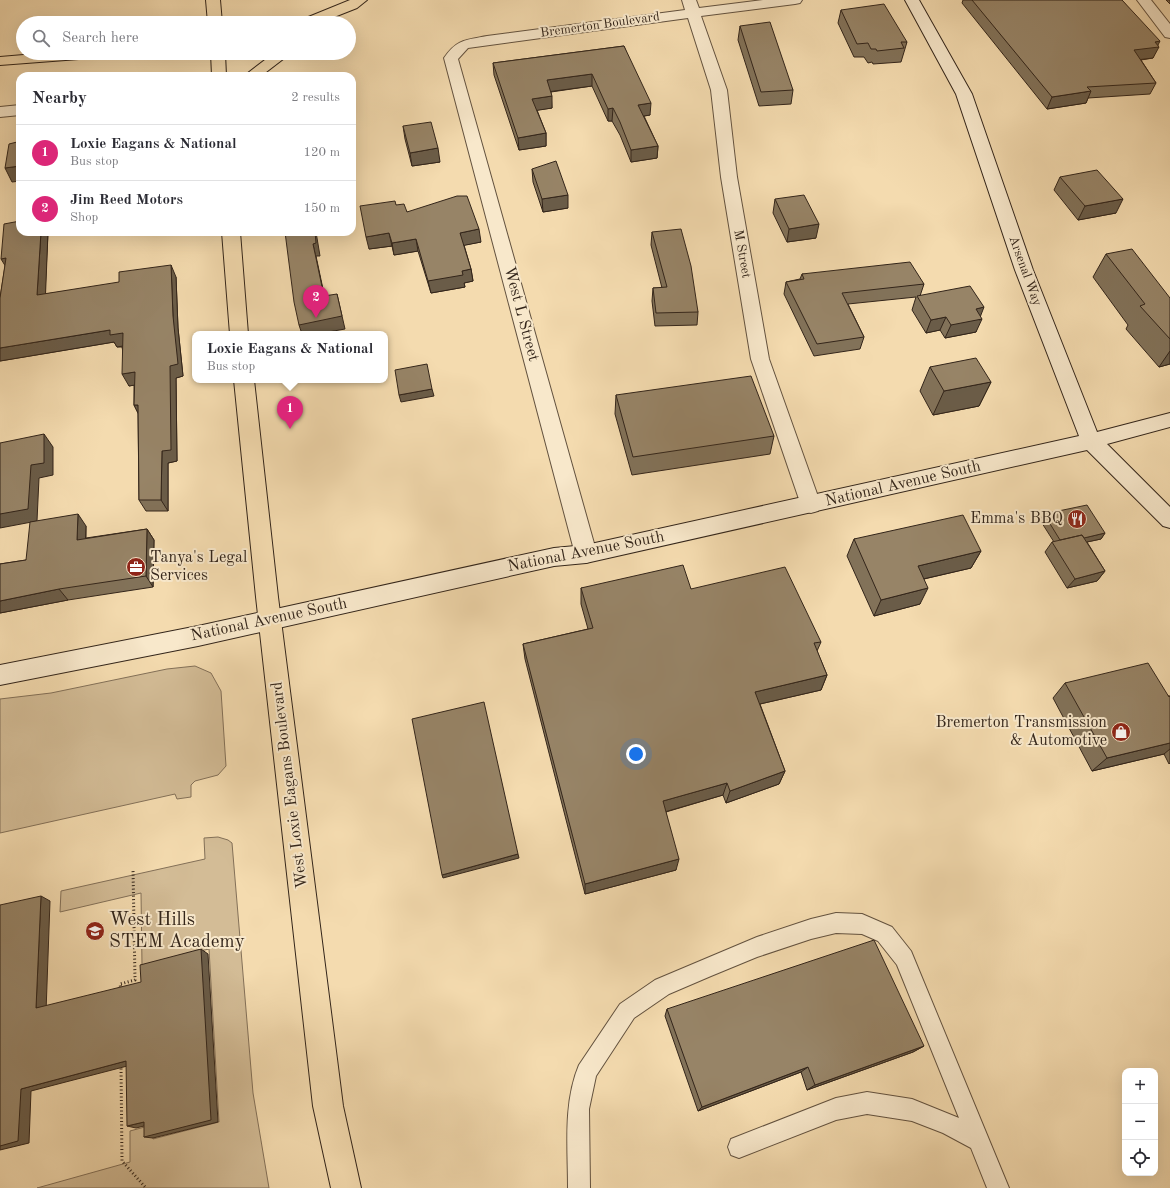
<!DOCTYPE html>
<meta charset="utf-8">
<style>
body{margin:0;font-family:"Old Standard TT",serif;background:#f2f2f3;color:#2b2b33}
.controls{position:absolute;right:12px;bottom:12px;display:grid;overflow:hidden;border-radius:8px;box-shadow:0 4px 16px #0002}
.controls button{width:36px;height:36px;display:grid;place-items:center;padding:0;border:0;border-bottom:1px solid #e1e1e2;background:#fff;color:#2b2b33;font:20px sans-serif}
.you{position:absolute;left:636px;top:754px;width:14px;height:14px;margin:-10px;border:3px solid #fff;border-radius:50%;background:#1a73e8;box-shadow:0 0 0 6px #1a73e833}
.badge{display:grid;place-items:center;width:26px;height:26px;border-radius:50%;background:#db2777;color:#fff;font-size:13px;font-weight:700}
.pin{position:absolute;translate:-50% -33px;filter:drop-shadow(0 1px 2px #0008)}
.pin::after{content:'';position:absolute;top:21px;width:14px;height:12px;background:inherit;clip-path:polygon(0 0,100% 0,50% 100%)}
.popup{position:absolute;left:192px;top:331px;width:196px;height:52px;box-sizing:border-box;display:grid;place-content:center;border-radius:8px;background:#fff;filter:drop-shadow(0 1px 3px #0005);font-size:13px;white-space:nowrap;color:#7c7c81}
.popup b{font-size:15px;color:#2b2b33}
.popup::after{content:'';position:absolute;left:50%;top:100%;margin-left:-8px;border:8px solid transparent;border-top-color:#fff}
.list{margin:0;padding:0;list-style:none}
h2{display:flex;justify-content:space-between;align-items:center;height:52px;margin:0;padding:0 16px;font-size:17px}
h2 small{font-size:13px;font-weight:400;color:#7c7c81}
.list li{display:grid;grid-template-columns:26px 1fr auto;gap:12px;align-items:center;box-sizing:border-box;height:56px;padding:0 16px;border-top:1px solid #e1e1e2}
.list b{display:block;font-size:15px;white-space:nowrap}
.list p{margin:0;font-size:13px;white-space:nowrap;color:#7c7c81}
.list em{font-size:13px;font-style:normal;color:#7c7c81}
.icon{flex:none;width:22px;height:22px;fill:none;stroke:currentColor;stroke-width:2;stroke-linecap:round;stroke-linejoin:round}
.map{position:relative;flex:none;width:1170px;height:1188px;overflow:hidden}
.search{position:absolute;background:#fff;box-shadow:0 4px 16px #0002;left:16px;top:16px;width:340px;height:44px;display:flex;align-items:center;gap:10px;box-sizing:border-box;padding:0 14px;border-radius:22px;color:#7c7c81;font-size:15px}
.panel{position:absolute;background:#fff;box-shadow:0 4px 16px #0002;left:16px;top:72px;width:340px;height:164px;border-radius:12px}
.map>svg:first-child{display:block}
.green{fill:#d3bc96;stroke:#837058}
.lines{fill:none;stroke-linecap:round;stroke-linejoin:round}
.lane-casing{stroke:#63523f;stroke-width:2}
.street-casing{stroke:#63523f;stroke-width:2}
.secondary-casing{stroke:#33251a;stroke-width:2}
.primary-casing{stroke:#33251a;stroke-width:2}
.highway-casing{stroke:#33251a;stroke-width:2}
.path{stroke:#33251a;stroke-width:3;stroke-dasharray:1 2.5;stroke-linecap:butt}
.lane{fill:#f8e8cb;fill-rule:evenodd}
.street{fill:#f8e8cb;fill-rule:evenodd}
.secondary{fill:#f8e8cb;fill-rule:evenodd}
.primary{fill:#f4dbaf;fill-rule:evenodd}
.highway{fill:#f4dbaf;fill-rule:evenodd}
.wall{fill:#827259;stroke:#33251a}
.shaded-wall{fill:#6a5c48;stroke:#33251a}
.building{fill:#978467;stroke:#33251a}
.labels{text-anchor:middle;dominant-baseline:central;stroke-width:4;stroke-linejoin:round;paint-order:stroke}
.far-street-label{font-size:13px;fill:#33251a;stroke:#f8e8cb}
.street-label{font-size:16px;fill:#33251a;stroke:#f8e8cb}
.poi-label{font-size:16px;fill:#33251a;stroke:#f8e8cb;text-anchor:end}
.near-poi-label{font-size:19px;fill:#33251a;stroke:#f8e8cb;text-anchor:start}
</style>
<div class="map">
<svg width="1170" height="1188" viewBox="0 0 1170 1188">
<rect width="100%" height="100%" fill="#f4dbaf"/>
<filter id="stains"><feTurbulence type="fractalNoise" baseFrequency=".005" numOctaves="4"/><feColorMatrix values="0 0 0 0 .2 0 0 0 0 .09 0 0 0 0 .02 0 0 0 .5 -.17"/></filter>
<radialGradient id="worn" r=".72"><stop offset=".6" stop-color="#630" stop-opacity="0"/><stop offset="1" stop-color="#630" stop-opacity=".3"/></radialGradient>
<path class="green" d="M 195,666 L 211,673 L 221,691 L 226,766 L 218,775 L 195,781 L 191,785 L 191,797 L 177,799 L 175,794 L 0,833 L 0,699 L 51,693 L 167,669 Z
M 218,837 L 228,840 L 232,843 L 253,1093 L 269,1188 L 37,1188 L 130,1162 L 130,1131 L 152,1125 L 153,1139 L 219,1122 L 209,949 L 142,965 L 141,893 L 60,912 L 61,891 L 205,859 L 204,838 Z"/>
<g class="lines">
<defs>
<path id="lane" d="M 836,913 L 862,914 L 892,927 L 911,951 L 1009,1188 L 987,1188 L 971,1148 L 943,1133 L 912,1121 L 867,1114 L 836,1120 L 739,1158 L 731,1155 L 728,1147 L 731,1139 L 836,1098 L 867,1092 L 912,1099 L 959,1118 L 897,965 L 878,941 L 862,934 L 836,933 L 811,939 L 757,957 L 711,976 L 669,994 L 634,1018 L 596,1076 L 589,1109 L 590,1188 L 568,1188 C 568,1147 563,1103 579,1065 L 620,1004 L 655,980 L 757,937 L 811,919 Z"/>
<path id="street" d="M 682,0 L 696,0 L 699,8 L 763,0 L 802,0 L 800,3 L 795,4 L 701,16 L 727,90 L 737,177 L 769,359 L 821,505 L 818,511 L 811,513 L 804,511 L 801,505 L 751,359 L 721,177 L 711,90 L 688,18 L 468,48 L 458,59 L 597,554 L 594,560 L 586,563 L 578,560 L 575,554 L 444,58 C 457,39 466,40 487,36 L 685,10 Z
M 1137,0 L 1151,0 L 1170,24 L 1170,38 L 1165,37 Z
M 20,105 L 20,115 L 0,117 L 0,107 Z"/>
<path id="secondary" d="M 905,0 L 919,0 L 972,94 L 1033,270 L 1097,432 L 1170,413 L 1170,427 L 1107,444 L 1170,507 L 1170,528 L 1163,526 L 1087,450 L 586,563 L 554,566 L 198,646 L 0,685 L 0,665 L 198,626 L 554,548 L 586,545 L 1079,436 L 1015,270 L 956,94 Z"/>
<path id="primary" d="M 206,0 L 220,0 L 222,23 L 208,23 Z
M 211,53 L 225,53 L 226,76 L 212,76 Z
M 222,232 L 240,232 L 248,334 L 230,334 Z
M 234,380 L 254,380 L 278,597 L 343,1106 L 361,1188 L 331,1188 L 313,1106 L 256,597 Z"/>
<path id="highway" d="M 350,0 L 367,0 L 357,8 L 319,23 L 299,23 L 301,20 Z
M 47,53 L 112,53 L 110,56 L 105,57 L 0,65 L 0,57 Z
M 274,53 L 291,53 L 261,76 L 244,76 Z"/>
</defs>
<use href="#lane" class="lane-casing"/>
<use href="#street" class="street-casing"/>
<use href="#secondary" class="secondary-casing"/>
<use href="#primary" class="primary-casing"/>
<use href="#highway" class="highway-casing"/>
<path class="path" d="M 121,990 L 120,984 L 135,980 L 133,870
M 121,1065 L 122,1161 L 146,1188"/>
<use href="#lane" class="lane"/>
<use href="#street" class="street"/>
<use href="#secondary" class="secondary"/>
<use href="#primary" class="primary"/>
<use href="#highway" class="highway"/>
</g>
<path class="wall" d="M 963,0 L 1122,0 L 1158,45 L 1153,58 L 1141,60 L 1156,83 L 1150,94 L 1088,98 L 1086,103 L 1047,109 L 962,3 Z
M 1166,0 L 1170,0 L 1170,4 Z
M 841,10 L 907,42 L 901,62 L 873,64 L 872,62 L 868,63 L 864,57 L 854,57 L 838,23 Z
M 740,26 L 793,90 L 791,104 L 759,106 L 738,40 Z
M 624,46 L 650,115 L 644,116 L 658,146 L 657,158 L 631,162 L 620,135 L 612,121 L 608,121 L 592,86 L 551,92 L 552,108 L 537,110 L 546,133 L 546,146 L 519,150 L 494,75 L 493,63 Z
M 403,126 L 440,162 L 412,166 L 405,139 Z
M 532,169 L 568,208 L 543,212 L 533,182 Z
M 1060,177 L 1116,213 L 1078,220 L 1054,190 Z
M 775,199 L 816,238 L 787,242 L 773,213 Z
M 396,205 L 407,212 L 481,242 L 464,245 L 471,269 L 473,281 L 464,283 L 465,287 L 431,293 L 418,251 L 394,255 L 392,246 L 369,249 Z
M 20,232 L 48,232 L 45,294 L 176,277 L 178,328 L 183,376 L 176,378 L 177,461 L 168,463 L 168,511 L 146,511 L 139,500 L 138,413 L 134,405 L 134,385 L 129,386 L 122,347 L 117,347 L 114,342 L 0,361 L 0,298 L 5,266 Z
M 652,232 L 698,312 L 697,325 L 655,326 L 652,301 L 653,288 L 662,288 L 651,245 Z
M 1106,254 L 1170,298 L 1170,364 L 1159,367 L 1126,329 L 1128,325 L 1093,277 Z
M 802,274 L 924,284 L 920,296 L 980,316 L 976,332 L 945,338 L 940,330 L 926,333 L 912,310 L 916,297 L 848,304 L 864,337 L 860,349 L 814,356 L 784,294 L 786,282 L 800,279 Z
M 930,367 L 991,382 L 979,406 L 933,415 L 920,391 Z
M 616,395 L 774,436 L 770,454 L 632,475 L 615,414 Z
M 1044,514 L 1105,533 L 1101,539 L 1087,542 L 1105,571 L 1097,581 L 1067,588 L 1045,552 L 1052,542 L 1054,542 L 1040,520 Z
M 86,526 L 86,538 L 147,529 L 154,540 L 153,587 L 68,600 L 0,613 L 0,564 L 26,560 Z
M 854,539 L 981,551 L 971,568 L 924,579 L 920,604 L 874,616 L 847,556 Z
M 581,588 L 691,589 L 821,642 L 817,651 L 827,675 L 821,690 L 760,704 L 785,771 L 779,784 L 726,803 L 723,795 L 666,812 L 676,870 L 585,894 L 525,659 L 523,644 L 588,629 L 581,604 Z
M 1065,683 L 1170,696 L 1170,763 L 1169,764 L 1164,754 L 1092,771 L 1053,698 Z
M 667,1009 L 924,1046 L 913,1052 L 807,1090 L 801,1072 L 698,1111 L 665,1016 Z"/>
<path class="shaded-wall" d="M 1160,41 L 1157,47 L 1159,47 L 1153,58 L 1128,61 L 1134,50 L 1155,42 Z
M 592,74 L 592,86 L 547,92 L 547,80 Z
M 1091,91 L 1086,103 L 1047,109 L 1052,97 Z
M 552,96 L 552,108 L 533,111 L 532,99 Z
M 651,103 L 650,115 L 638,117 L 638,105 Z
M 613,108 L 612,121 L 608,121 L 608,109 Z
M 546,133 L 546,146 L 519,150 L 518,138 Z
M 658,146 L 657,158 L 631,162 L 631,150 Z
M 438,148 L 440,162 L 412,166 L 410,153 Z
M 20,166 L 20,181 L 12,182 L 5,168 Z
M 568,195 L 568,208 L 543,212 L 542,199 Z
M 1123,199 L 1116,213 L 1078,220 L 1085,206 Z
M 819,224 L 816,238 L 787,242 L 789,229 Z
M 479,229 L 481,242 L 461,246 L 460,233 Z
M 41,232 L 48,232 L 45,307 L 37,295 Z
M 315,232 L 316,232 L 320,256 L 316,256 L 327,308 L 324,296 L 313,244 Z
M 389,233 L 392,246 L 369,249 L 366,237 Z
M 416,239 L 418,251 L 394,255 L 392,243 Z
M 6,258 L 9,272 L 1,259 Z
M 171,265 L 176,277 L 178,328 L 183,376 L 176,378 L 177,461 L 168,463 L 168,511 L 161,500 L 162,451 L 173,316 Z
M 471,269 L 473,281 L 464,283 L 465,287 L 431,293 L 428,281 L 462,271 Z
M 337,294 L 345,329 L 317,334 L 302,334 L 299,325 Z
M 984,307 L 979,320 L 982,319 L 976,332 L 945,338 L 951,325 L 976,309 Z
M 946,317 L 940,330 L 926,333 L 931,320 Z
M 110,330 L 123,333 L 129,345 L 117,347 L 114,342 L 0,361 L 0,348 Z
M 1170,351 L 1170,364 L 1159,367 Z
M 135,372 L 141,384 L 129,386 L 122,374 Z
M 991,382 L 979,406 L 933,415 L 944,391 Z
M 432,389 L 434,396 L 401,402 L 399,395 Z
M 134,405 L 138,405 L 140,417 Z
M 44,434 L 53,447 L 53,475 L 39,478 L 37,521 L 0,528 L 0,514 L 31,465 Z
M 78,514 L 86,526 L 85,551 L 77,540 Z
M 147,529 L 154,540 L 153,587 L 146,576 Z
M 1105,533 L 1101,539 L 1058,548 L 1062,543 Z
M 981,551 L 971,568 L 910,582 L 918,566 Z
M 1105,571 L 1097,581 L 1067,588 L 1075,579 Z
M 928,588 L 920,604 L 874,616 L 881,600 Z
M 59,589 L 68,600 L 0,613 L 0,601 Z
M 827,675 L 821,690 L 751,706 L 755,692 Z
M 1170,743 L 1170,749 L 1164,754 L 1092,771 L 1107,758 Z
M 785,771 L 779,784 L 726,803 L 730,791 Z
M 727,783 L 723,795 L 661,813 L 663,801 Z
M 518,854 L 519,858 L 443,878 L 442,875 Z
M 679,859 L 676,870 L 585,894 L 585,884 Z
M 41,896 L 50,901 L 46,1012 L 36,1008 Z
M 201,949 L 208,954 L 218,1122 L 153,1138 L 144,1137 Z
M 924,1046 L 913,1052 L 807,1090 L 815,1085 Z
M 126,1061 L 135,1064 L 31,1091 L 29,1143 L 0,1150 L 0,1146 L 21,1089 Z
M 808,1067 L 801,1072 L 698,1111 L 702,1107 Z
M 144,1122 L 152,1124 L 136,1128 L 127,1126 Z"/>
<path class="building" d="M 972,0 L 1122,0 L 1160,41 L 1155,42 L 1159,47 L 1134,50 L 1156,83 L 1087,87 L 1091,91 L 1052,97 Z
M 884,4 L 907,42 L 901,42 L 904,48 L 877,51 L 876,49 L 871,49 L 868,43 L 857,44 L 841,10 Z
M 770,22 L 793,90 L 761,92 L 740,26 Z
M 624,46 L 651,103 L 638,105 L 658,146 L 631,150 L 620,122 L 613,108 L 608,109 L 592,74 L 547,80 L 552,96 L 532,99 L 546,133 L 518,138 L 493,63 Z
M 19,122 L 20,122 L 20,166 L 5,168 L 9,144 L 17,142 Z
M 431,122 L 438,148 L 410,153 L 403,126 Z
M 556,161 L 568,195 L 542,199 L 532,169 Z
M 1097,170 L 1123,199 L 1085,206 L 1060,177 Z
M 804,195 L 819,224 L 789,229 L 775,199 Z
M 457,196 L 467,196 L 479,229 L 460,233 L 471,269 L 462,271 L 463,275 L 428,281 L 416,239 L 392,243 L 389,233 L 366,237 L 360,206 L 395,201 L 396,205 L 404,204 L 407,212 Z
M 20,221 L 20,232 L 41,232 L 37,295 L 119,282 L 119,272 L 171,265 L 173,316 L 178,364 L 170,366 L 171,450 L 162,451 L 161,500 L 139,500 L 138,405 L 134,405 L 135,372 L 122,374 L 123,333 L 110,335 L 110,330 L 0,348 L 0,298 L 6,258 L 1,259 L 4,224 Z
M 681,229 L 691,266 L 698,312 L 656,313 L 653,288 L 667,287 L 652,232 Z
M 285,232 L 315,232 L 316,243 L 313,244 L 324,296 L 337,294 L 342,316 L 299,325 L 294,302 Z
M 1132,249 L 1170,298 L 1170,339 L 1140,306 L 1145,304 L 1106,254 Z
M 910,262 L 924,284 L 842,293 L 864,337 L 817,344 L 786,282 L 804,279 L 802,274 Z
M 970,286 L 984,307 L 976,309 L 982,319 L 951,325 L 946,317 L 931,320 L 917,296 Z
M 976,358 L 991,382 L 944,391 L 930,367 Z
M 427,364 L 432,389 L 399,395 L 395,370 Z
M 751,376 L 774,436 L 633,457 L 616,395 Z
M 44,434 L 44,463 L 31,465 L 28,509 L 0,514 L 0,443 Z
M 1087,505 L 1105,533 L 1084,538 L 1082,535 L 1060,540 L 1044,514 Z
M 78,514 L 77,540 L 147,529 L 146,576 L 59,589 L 0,601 L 0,564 L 26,560 L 30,522 Z
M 963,515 L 981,551 L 918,566 L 928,588 L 881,600 L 854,539 Z
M 1082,535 L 1105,571 L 1075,579 L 1052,542 Z
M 683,565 L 691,589 L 785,567 L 821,642 L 814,643 L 827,675 L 755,692 L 785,771 L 730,791 L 727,783 L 663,801 L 679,859 L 585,884 L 523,644 L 593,628 L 581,588 Z
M 1148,663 L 1169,697 L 1170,696 L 1170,743 L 1107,758 L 1065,683 Z
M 484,702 L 518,854 L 442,875 L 412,719 Z
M 41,896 L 36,1008 L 141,982 L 140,965 L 201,949 L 211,1120 L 144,1137 L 144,1122 L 127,1126 L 126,1061 L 21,1089 L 18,1141 L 0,1146 L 0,905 Z
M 874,940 L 924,1046 L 815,1085 L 808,1067 L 702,1107 L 667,1009 Z"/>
<defs>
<symbol id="restaurant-disc" viewBox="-11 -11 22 22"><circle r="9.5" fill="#8f2418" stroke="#f8e8cb"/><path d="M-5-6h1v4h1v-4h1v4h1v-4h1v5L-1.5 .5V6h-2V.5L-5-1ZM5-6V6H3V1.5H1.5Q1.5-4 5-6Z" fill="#fff"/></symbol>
<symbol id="office-disc" viewBox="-11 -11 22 22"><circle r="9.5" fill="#8f2418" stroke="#f8e8cb"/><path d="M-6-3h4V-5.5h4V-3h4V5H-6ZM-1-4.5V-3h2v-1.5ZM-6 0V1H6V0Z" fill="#fff"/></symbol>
<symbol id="shop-disc" viewBox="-11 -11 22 22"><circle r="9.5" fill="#8f2418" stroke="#f8e8cb"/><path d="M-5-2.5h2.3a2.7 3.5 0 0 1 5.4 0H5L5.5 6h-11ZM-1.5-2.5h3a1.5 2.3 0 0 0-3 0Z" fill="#fff"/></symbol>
<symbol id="school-disc" viewBox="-11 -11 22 22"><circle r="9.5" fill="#8f2418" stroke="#f8e8cb"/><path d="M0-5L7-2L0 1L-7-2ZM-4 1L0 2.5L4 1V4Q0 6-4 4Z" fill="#fff"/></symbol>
</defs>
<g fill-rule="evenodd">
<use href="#restaurant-disc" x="1066" y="508" width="22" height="22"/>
<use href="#office-disc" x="125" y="556" width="22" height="22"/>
<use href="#shop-disc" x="1110" y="721" width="22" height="22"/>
<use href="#school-disc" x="84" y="920" width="22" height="22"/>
</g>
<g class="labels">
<g class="far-street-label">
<text transform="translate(600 25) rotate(-8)">Bremerton Boulevard</text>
<text transform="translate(742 254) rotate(80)">M Street</text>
<text transform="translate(1025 271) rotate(70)">Arsenal Way</text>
</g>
<g class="street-label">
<text transform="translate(521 314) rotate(75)">West L Street</text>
<text transform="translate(903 484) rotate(-13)">National Avenue South</text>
<text transform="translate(586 552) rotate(-11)">National Avenue South</text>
<text transform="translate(269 620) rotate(-12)">National Avenue South</text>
<text transform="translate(290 785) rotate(-97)">West Loxie Eagans Boulevard</text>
</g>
<g class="poi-label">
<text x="1063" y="519">Emma's BBQ</text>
<text x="150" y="558" text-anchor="start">Tanya's Legal<tspan x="150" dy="18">Services</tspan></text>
<text x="1107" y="723">Bremerton Transmission<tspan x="1107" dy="18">&amp; Automotive</tspan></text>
</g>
<g class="near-poi-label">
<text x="109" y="920">West Hills<tspan x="109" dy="22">STEM Academy</tspan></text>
</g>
</g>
<rect width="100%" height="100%" filter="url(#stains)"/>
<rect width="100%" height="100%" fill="url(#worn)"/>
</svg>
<div class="controls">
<button>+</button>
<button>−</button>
<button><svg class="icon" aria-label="locate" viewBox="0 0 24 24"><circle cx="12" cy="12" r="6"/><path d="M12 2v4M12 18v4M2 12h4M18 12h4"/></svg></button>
</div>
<div class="you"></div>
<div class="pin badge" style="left:290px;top:429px">1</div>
<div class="popup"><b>Loxie Eagans &amp; National</b>Bus stop</div>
<div class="pin badge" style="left:316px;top:318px">2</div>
<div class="search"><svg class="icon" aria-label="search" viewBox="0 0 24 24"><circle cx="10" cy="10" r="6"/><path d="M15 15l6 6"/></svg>Search here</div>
<section class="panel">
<h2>Nearby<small>2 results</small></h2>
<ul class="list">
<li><span class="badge">1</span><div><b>Loxie Eagans &amp; National</b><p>Bus stop</p></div><em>120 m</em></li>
<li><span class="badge">2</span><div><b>Jim Reed Motors</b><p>Shop</p></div><em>150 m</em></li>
</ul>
</section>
</div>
